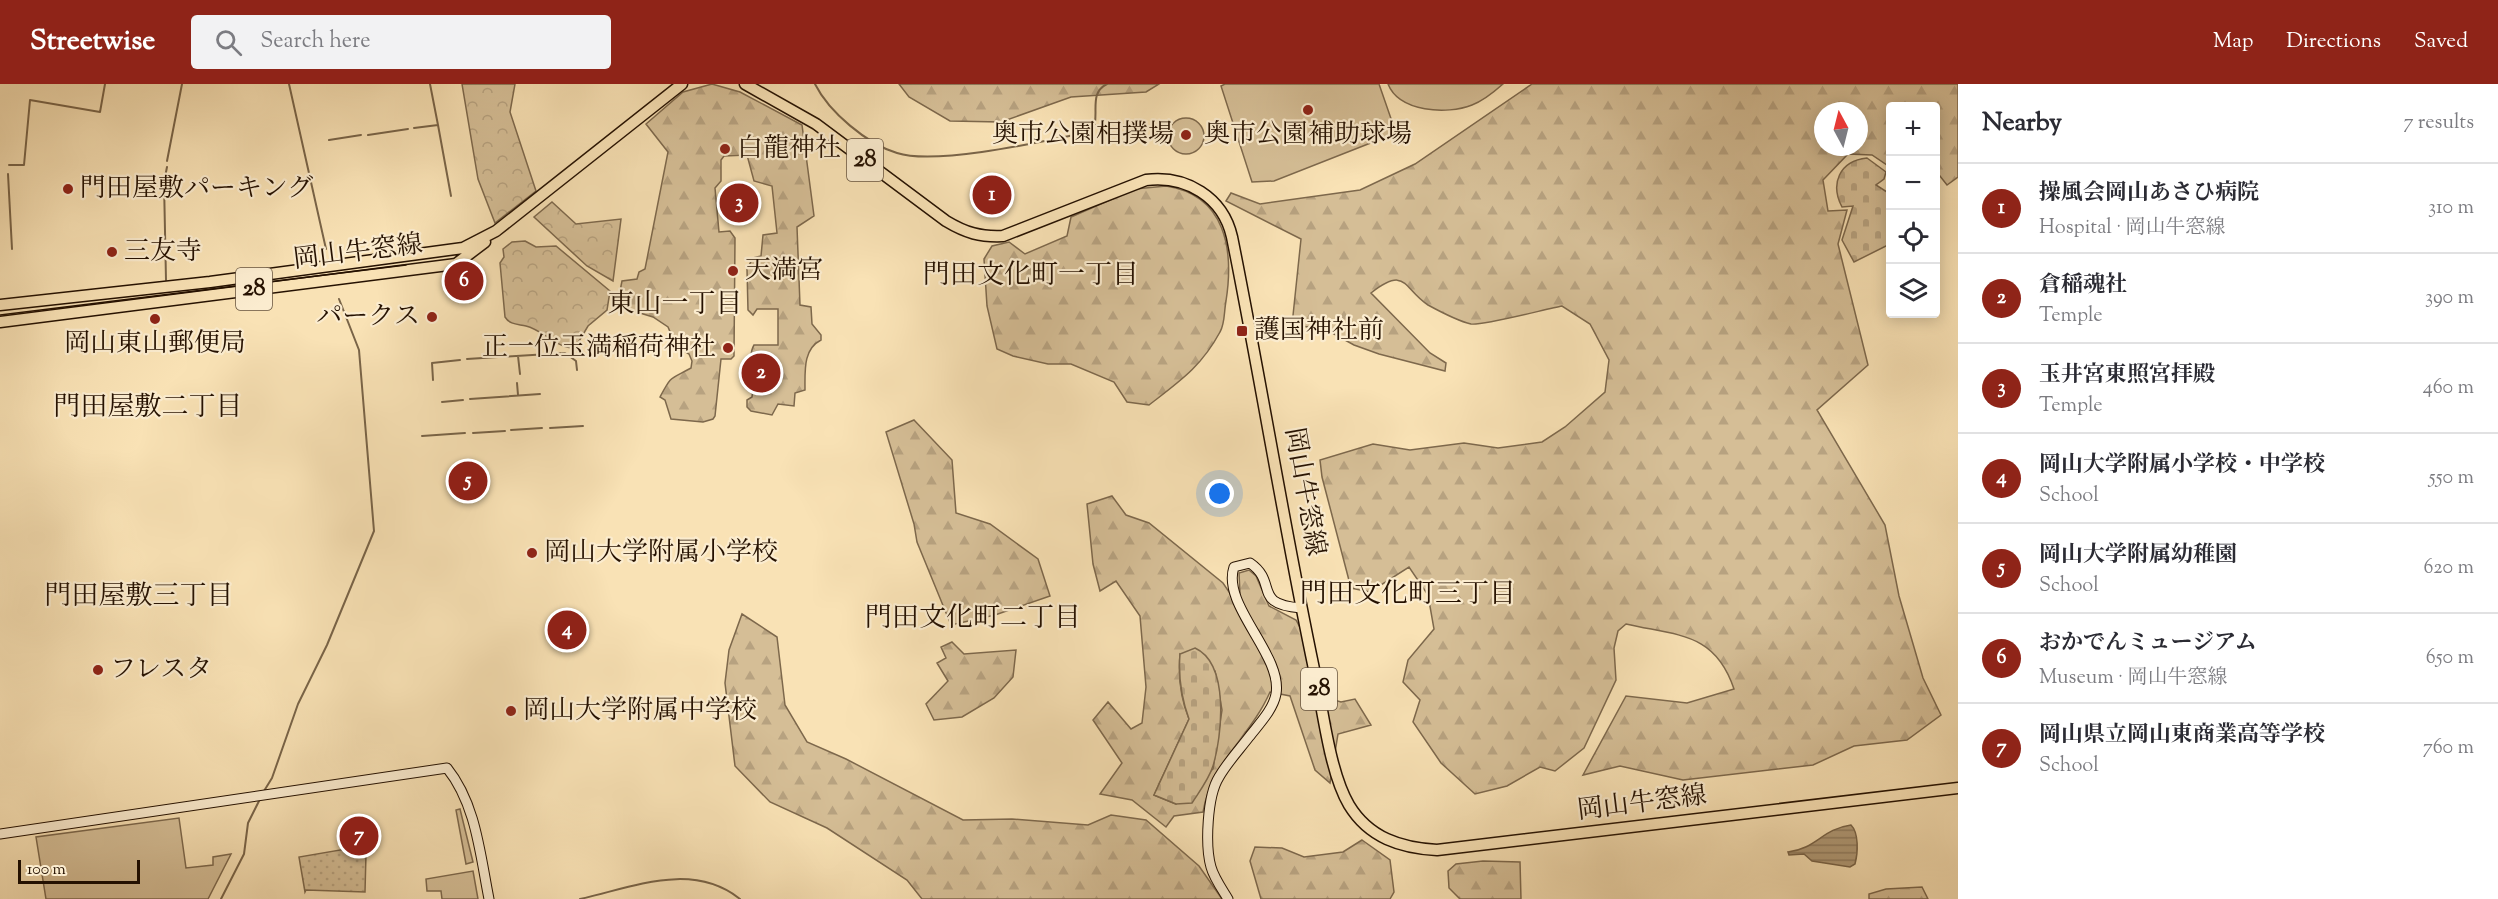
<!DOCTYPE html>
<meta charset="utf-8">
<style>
body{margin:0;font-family:"Sorts Mill Goudy","Noto Serif JP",serif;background:#f2f2f3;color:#2b2b33}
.controls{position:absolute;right:18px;top:18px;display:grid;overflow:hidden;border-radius:6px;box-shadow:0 3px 15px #0003}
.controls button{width:54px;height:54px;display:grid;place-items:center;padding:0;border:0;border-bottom:2px solid #e1e1e2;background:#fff;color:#2b2b33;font:30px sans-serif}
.compass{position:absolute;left:1814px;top:18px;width:54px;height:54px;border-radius:50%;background:#fff;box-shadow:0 3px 15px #0003;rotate:353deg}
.scale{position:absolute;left:18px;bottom:15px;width:122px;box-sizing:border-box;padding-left:6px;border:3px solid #251101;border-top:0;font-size:16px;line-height:21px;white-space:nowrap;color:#251101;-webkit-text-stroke:4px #fbeccf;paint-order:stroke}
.you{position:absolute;left:1220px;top:410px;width:21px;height:21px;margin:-15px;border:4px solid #fff;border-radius:50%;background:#1a73e8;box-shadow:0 0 0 9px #1a73e833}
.badge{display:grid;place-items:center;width:39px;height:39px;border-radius:50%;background:#8f2418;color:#fff;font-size:20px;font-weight:700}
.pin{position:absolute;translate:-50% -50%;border:3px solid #fff;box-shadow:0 2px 6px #0006}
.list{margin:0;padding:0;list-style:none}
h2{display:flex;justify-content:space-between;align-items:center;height:78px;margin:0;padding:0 24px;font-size:26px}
h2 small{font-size:20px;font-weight:400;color:#7c7c81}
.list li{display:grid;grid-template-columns:39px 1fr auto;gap:18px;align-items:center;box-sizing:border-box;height:90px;padding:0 24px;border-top:2px solid #e1e1e2}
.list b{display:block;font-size:22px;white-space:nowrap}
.list p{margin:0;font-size:20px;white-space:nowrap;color:#7c7c81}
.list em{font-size:20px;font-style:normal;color:#7c7c81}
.icon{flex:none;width:33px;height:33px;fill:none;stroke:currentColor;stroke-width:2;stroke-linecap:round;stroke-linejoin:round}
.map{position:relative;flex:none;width:1958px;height:815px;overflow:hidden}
header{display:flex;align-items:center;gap:36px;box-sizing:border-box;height:84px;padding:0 30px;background:#8f2418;color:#fff}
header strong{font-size:28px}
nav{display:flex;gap:33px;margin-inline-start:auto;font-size:21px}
.search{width:420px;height:54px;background:#f2f2f3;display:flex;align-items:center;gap:15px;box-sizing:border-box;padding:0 21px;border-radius:6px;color:#7c7c81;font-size:22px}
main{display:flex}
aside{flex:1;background:#fff}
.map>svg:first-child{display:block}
.grass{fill:url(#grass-dots);stroke:#7d684c;stroke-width:1.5}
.forest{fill:url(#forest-firs);stroke:#7d684c;stroke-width:1.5;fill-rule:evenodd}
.cemetery{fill:url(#cemetery-stones);stroke:#7d684c;stroke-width:1.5}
.park{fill:url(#park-crowns);stroke:#7d684c;stroke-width:1.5}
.pitch{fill:#d5be96;stroke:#7d684c;stroke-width:1.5}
.water{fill:url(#water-rules);stroke:#796448;stroke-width:1.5}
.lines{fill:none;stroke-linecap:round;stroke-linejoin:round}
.stream{stroke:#796448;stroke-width:2}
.secondary-casing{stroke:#251101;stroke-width:11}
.primary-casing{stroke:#251101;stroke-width:13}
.secondary{stroke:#fbeccf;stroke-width:9}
.primary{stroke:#f9e2b5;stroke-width:10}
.tram{stroke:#251101;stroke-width:1.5}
.poi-dot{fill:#8f2418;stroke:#fbeccf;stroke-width:2}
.labels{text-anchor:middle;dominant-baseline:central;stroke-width:4.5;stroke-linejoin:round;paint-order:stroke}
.shield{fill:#fbeccf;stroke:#65533f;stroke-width:1.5}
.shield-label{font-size:24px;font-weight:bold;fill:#251101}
.poi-label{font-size:26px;fill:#251101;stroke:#fbeccf;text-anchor:start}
.street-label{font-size:26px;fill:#251101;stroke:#fbeccf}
.neighbourhood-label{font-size:27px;fill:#251101;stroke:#fbeccf}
</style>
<header>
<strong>Streetwise</strong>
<div class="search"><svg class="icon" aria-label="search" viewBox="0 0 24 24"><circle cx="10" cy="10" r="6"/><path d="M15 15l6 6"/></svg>Search here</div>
<nav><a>Map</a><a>Directions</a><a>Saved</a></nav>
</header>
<main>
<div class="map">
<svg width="1958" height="815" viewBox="0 0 1958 815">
<defs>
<pattern id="grass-dots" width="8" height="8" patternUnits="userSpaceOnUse" patternTransform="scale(1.5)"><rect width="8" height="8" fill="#d5be96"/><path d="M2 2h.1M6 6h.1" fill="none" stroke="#b7a280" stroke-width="1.8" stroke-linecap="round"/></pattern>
<pattern id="forest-firs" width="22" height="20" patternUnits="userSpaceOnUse" patternTransform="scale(1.5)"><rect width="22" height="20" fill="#d5be96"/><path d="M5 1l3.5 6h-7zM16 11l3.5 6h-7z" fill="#b7a280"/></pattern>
<pattern id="cemetery-stones" width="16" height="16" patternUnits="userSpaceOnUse" patternTransform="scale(1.5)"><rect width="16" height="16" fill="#d5be96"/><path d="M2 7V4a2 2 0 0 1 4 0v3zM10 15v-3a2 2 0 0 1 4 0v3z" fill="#b7a280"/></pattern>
<pattern id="park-crowns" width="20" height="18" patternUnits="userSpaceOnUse" patternTransform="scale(1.5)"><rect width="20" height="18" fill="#d5be96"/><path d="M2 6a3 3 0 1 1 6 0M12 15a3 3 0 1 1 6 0" fill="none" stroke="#b7a280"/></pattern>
<pattern id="water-rules" width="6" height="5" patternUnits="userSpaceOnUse" patternTransform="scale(1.5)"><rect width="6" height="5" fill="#b19b78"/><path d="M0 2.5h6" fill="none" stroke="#907d60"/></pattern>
</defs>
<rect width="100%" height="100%" fill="#f9e2b5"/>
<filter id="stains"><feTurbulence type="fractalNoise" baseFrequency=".00333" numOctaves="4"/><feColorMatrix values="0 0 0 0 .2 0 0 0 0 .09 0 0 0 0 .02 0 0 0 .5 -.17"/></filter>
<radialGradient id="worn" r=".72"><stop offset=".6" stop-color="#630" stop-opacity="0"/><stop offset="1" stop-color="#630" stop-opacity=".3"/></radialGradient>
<path class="grass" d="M 369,761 L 371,770 L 366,770 L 365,808 L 306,806 L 305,808 L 299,773 Z"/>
<path class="forest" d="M 712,0 L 740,8 L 802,41 L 814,132 L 797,143 L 800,221 L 811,223 L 812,240 L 821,251 L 821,256 C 803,265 805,287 805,306 L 795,309 L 794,322 L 778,320 L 772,331 L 751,327 L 747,323 L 747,316 L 752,313 L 753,304 L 757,299 C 752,289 748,271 754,261 L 778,261 L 778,225 L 757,225 L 753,231 L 748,226 L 747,185 L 753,174 L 761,172 L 763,151 L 777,149 L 772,102 L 754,97 L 747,71 L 724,72 L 721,76 L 721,97 L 715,104 L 719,148 L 730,147 L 735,154 L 734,272 L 731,275 L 721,275 L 715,332 L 713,335 L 703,338 L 671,335 L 665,316 L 660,313 C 672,291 669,296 691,284 L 692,277 L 689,270 L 676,262 L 668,243 L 653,233 L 617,222 L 622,197 L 637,195 L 639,188 L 645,185 L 668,68 L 646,40 L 683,8 Z
M 899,0 L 1159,0 L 1146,8 L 1071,13 L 1001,38 L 950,37 L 909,13 Z
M 1532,0 L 1958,0 L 1958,93 L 1947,101 L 1936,87 L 1936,22 L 1890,22 L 1890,83 L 1872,71 L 1848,70 L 1823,96 L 1828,127 L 1847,126 L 1838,160 L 1868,281 L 1817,326 L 1885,441 L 1899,512 L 1923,594 L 1941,631 L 1907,656 L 1854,662 L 1813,681 L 1683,696 L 1620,682 L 1583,691 L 1626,612 L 1687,619 L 1734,605 C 1715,548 1678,552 1626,540 L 1618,547 L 1614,564 L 1616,596 L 1584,664 L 1555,687 L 1540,683 L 1507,702 L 1475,710 L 1441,679 L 1413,638 L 1420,616 L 1403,598 L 1408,576 L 1434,545 L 1428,511 L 1409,483 L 1370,508 L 1351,504 L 1322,393 L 1320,376 L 1373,360 L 1410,366 L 1464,359 L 1498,364 L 1542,358 L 1565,343 L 1605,308 L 1609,276 L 1590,240 L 1562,222 C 1546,225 1482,242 1471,240 C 1458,237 1439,227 1428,221 C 1403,205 1407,181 1371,209 L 1430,269 L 1446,279 L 1445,287 L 1379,270 L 1354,261 L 1325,245 L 1292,241 L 1301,155 L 1226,117 L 1231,109 L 1260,120 L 1360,106 L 1415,80 ZM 1823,27 L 1859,27 L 1859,63 L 1823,63 Z
M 1166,102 C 1226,111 1234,166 1226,217 C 1224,227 1225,240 1220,248 C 1201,283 1180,297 1149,321 L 1127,318 L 1114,298 L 1071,280 L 1048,280 L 1013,272 L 997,265 L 987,222 L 984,175 L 992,162 L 1009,158 L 1025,170 L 1067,152 L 1071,133 L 1135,105 Z
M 914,336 L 952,376 L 956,429 L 990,440 L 1038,475 L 1050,512 L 995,531 L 951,541 L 917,458 L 914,440 L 886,348 Z
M 1112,412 L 1126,431 L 1149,439 L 1223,499 L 1231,511 L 1240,509 L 1239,489 L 1249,486 L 1256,492 L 1269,522 L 1296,536 L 1303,549 L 1310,584 L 1322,589 L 1334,616 L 1341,618 L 1355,615 L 1371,641 L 1338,650 L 1330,699 L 1315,686 L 1290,612 L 1270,608 C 1251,652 1211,679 1203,728 L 1174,732 L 1166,743 L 1132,716 L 1100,710 L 1122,679 L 1093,636 L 1108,618 L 1131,645 L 1142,639 L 1146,603 L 1140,532 L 1116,497 L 1100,507 L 1093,480 L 1087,420 ZM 1180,570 L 1215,587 L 1222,626 L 1213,685 L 1176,720 L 1154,711 L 1189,635 C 1180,613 1178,593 1180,570 Z
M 742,530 L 777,553 L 785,621 L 807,658 L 846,675 L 963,736 L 1012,735 L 1088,741 L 1111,731 L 1146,736 L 1199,782 L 1222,815 L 922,815 L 907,796 L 827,744 L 770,718 L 735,682 L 725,599 L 729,566 Z
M 952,558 L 964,570 L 1016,566 L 1013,593 L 994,614 L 962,633 L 934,636 L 926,620 L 948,597 L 937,579 L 946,574 L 941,563 Z
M 1362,756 L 1390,776 L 1394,808 L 1390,815 L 1261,815 L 1250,777 L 1255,763 L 1282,764 L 1304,773 L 1343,768 Z
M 1483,777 L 1520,778 L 1521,815 L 1460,815 L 1449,804 L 1448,787 L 1456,780 Z
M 1922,803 L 1928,815 L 1869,815 L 1869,810 L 1886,805 Z"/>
<path class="cemetery" d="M 1867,74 L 1886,88 L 1884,95 L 1876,101 L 1890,110 L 1890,160 L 1854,178 L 1842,156 L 1853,122 L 1842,123 C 1830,100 1839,77 1867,74 Z
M 1195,564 C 1230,580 1222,652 1213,682 C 1209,695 1199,708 1192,719 L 1176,720 L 1154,711 L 1189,635 C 1181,613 1178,594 1180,570 Z"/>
<path class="park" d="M 462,0 L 515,0 L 510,28 L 536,107 L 495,139 L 478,95 Z
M 552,118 L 576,140 L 621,135 L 613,197 L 587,182 L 534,133 Z
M 525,157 L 536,163 L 556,162 L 610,207 L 607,226 L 588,242 L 575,264 C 558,265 543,246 526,242 C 518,240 510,241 505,233 L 500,179 L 504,173 L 503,165 L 512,158 Z"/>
<path class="pitch" d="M 1225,0 L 1379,0 L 1396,49 L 1274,97 L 1252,98 L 1221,2 Z
M 1388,0 L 1503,0 C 1494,8 1483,17 1472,21 C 1447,31 1399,28 1388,0 Z
M1168 52a18 18 0 1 1 36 0a18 18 0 1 1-36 0Z
M 460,725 L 473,778 L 466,780 L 456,726 Z
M 179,734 L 186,784 L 213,781 L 213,773 L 231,770 L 208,815 L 46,815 L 36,753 Z
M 473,787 L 478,815 L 442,815 L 441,807 L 427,807 L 426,795 Z"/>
<path class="water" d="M 1851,741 C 1859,749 1858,769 1855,780 L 1850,783 L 1812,777 L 1804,770 L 1789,771 L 1788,768 C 1816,765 1822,745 1851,741 Z"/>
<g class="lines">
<path class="stream" d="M 289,0 L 326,165
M 815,0 C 829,28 867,60 897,69 C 937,82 1049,56 1093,47 C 1100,31 1088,9 1107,0
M 438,41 L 451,112
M 414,44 L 438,41 L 430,0
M 368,51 L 408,45
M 329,56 L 361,51
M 167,77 L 182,0
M 9,81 L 24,81 L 30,16 L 100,28 L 105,0
M 8,90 L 12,165
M 166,196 L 164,98 L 167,83
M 518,272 L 520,290
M 467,275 L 565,269 L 576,277 L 577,286
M 433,296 L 432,279 L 460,276
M 517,299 L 518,311
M 470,315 L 540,310
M 442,318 L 463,316
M 550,344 L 583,342
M 511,346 L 542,344
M 473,349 L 505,347
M 422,352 L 465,349
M 264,707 L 272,694 L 298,620 L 327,561 L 374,447 L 359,266 L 339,215
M 221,815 L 244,770 L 248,739 L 260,715
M 580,815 C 634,803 692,777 740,815"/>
<defs>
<path id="secondary" d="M 0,750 L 447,684 C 476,720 480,770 489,815
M 1228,815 C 1222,805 1214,794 1211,783 C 1205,762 1207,712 1219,693 C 1227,679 1239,666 1249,653 C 1259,640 1273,626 1276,610 C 1283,571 1221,521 1234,483 L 1250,479 C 1279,499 1251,520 1301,524"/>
<path id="primary" d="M 745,0 L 816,40 L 946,137 C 966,149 980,153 1003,152 L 1146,96 C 1186,91 1223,113 1232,153 C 1261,297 1284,442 1314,585 C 1323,624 1329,687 1349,721 C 1369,754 1401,764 1437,766 L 1958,704
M 0,221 L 210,198 L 463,164 L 496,147 L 682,0
M 0,238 L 456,180 L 485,158"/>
</defs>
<use href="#secondary" class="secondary-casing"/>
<use href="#primary" class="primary-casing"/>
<use href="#secondary" class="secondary"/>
<use href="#primary" class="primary"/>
<path class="tram" d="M 0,231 L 406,181"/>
</g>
<g class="poi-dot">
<circle cx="1308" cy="26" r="6"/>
<circle cx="1186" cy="51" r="6"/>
<circle cx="725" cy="65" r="6"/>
<circle cx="68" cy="105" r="6"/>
<circle cx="112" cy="168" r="6"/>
<circle cx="733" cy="187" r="6"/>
<circle cx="432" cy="233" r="6"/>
<circle cx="155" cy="235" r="6"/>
<rect x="1236" y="241" width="12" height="12" rx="3"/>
<circle cx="728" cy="264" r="6"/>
<circle cx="532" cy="469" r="6"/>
<circle cx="98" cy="586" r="6"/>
<circle cx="511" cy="627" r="6"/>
</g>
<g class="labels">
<g class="shield">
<rect x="847" y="55" width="36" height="42" rx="4.5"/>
<rect x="236" y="184" width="36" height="42" rx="4.5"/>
<rect x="1301" y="584" width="36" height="42" rx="4.5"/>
</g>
<g class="shield-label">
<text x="865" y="76">28</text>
<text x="254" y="205">28</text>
<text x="1319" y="605">28</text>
</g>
<g class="poi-label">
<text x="1174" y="51" text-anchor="end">奥市公園相撲場</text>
<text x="1308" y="51" text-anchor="middle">奥市公園補助球場</text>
<text x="737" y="65">白龍神社</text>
<text x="80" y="105">門田屋敷パーキング</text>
<text x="124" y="168">三友寺</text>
<text x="745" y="187">天満宮</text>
<text x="420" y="233" text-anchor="end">パークス</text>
<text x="1254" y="247">護国神社前</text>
<text x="155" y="260" text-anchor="middle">岡山東山郵便局</text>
<text x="716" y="264" text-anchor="end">正一位玉満稲荷神社</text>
<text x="544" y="469">岡山大学附属小学校</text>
<text x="110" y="586">フレスタ</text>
<text x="523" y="627">岡山大学附属中学校</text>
</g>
<g class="street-label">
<text transform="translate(358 169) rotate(-7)">岡山牛窓線</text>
<text transform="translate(1304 408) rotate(80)">岡山牛窓線</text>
<text transform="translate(1642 720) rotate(-7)">岡山牛窓線</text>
</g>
<g class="neighbourhood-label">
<text x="1031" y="192">門田文化町一丁目</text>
<text x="675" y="221">東山一丁目</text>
<text x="148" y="324">門田屋敷二丁目</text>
<text x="1408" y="511">門田文化町三丁目</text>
<text x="139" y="513">門田屋敷三丁目</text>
<text x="973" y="535">門田文化町二丁目</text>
</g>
</g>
<rect width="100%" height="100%" filter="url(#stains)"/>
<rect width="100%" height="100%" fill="url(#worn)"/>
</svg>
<div class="controls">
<button>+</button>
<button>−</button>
<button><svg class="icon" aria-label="locate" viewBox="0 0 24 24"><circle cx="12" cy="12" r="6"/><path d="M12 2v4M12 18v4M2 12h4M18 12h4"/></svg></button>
<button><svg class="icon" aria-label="layers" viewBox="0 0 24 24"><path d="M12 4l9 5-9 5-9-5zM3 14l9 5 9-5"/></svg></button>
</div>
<svg class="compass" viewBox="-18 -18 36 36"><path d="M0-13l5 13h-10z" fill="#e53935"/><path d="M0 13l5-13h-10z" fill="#7c7c81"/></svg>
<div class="scale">100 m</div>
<div class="you"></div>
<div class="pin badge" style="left:992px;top:111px">1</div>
<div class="pin badge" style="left:761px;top:289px">2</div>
<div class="pin badge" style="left:739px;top:119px">3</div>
<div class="pin badge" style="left:567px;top:546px">4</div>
<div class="pin badge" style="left:468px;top:397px">5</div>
<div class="pin badge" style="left:464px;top:197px">6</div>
<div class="pin badge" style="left:359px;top:752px">7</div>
</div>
<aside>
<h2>Nearby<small>7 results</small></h2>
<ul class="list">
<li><span class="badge">1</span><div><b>操風会岡山あさひ病院</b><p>Hospital · 岡山牛窓線</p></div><em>310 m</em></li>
<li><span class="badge">2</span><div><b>倉稲魂社</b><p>Temple</p></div><em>390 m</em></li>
<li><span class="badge">3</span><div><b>玉井宮東照宮拝殿</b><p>Temple</p></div><em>460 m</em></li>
<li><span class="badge">4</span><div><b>岡山大学附属小学校・中学校</b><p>School</p></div><em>550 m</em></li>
<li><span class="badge">5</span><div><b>岡山大学附属幼稚園</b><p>School</p></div><em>620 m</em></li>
<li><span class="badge">6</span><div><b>おかでんミュージアム</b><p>Museum · 岡山牛窓線</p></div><em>650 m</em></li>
<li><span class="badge">7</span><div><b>岡山県立岡山東商業高等学校</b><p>School</p></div><em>760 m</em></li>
</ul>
</aside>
</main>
